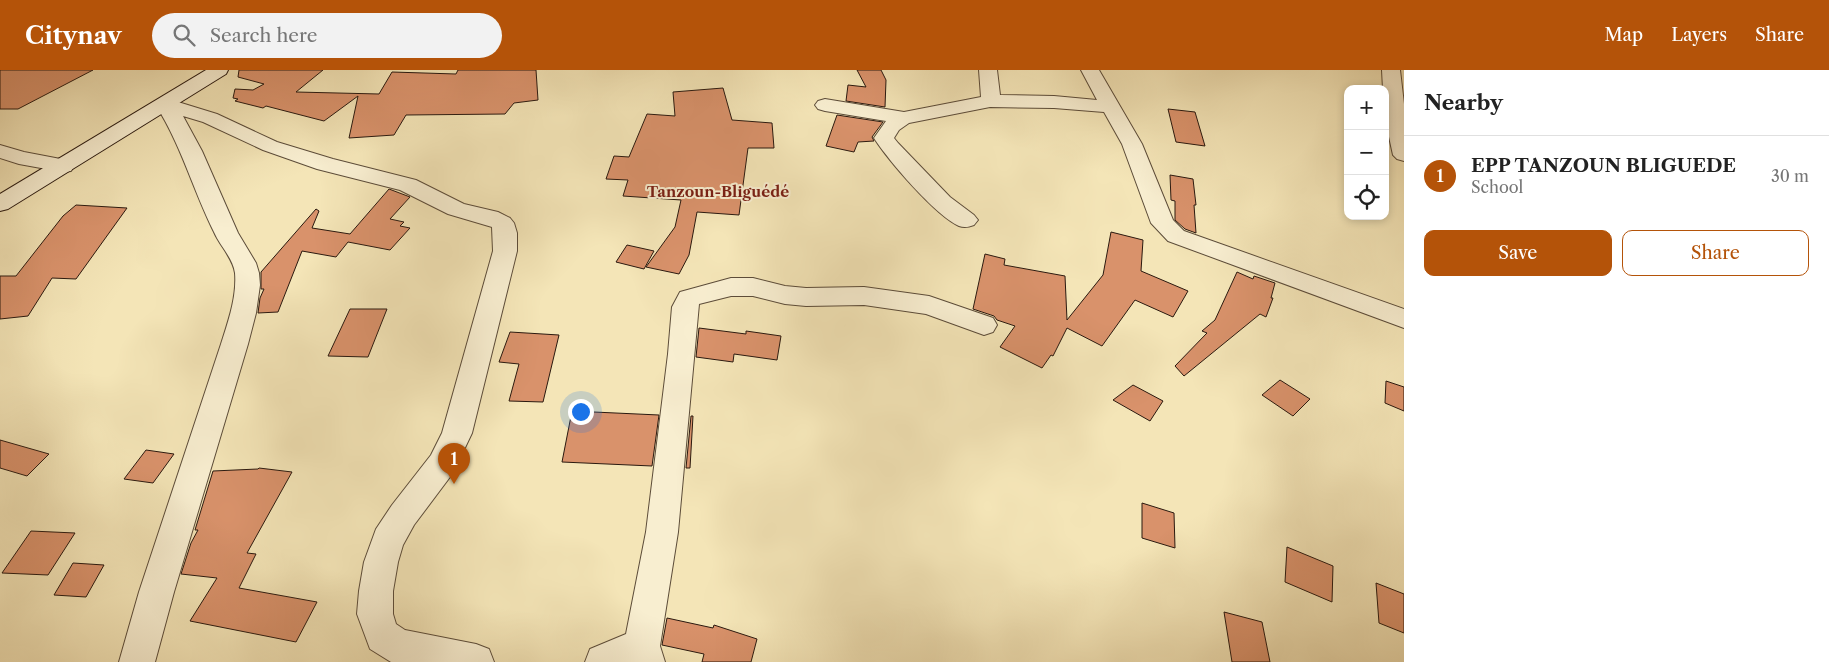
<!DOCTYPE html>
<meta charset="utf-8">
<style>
body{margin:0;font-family:"Libre Caslon Text",serif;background:#f2f2f2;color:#222}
.controls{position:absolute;right:15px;top:15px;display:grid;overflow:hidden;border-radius:10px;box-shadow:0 2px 8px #0003}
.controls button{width:45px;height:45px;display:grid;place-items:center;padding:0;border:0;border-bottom:1px solid #e0e0e0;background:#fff;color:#222;font:25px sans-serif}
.you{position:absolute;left:580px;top:341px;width:18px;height:18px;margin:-12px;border:4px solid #fff;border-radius:50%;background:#1a73e8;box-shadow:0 0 0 8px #1a73e833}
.badge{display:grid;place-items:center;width:32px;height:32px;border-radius:50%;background:#b45309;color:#fff;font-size:16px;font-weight:700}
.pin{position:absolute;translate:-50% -41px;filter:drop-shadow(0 1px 2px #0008)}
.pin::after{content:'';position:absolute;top:26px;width:18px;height:15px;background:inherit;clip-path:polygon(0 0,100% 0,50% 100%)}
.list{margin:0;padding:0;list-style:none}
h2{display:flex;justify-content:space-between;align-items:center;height:65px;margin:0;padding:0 20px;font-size:21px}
h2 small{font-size:16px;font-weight:400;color:#767676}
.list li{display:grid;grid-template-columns:32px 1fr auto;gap:15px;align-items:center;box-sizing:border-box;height:80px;padding:0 20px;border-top:1px solid #e0e0e0}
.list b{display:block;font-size:19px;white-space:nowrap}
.list p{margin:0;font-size:16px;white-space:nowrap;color:#767676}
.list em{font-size:16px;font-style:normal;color:#767676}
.actions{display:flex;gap:10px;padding:15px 20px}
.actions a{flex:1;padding:11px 0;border:1px solid #b45309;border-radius:10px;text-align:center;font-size:18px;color:#b45309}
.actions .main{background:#b45309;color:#fff}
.icon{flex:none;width:28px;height:28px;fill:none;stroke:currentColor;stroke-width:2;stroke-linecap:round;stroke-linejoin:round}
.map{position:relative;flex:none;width:1404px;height:592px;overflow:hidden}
header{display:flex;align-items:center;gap:30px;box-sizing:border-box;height:70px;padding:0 25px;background:#b45309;color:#fff}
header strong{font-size:24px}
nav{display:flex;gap:28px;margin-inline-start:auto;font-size:18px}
.search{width:350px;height:45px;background:#f2f2f2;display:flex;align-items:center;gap:12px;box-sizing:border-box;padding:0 18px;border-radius:28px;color:#767676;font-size:19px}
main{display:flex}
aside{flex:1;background:#fff}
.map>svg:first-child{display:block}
.building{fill:#d9926b;stroke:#2a190f}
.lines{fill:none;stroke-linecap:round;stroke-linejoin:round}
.minor-casing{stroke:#5c4c39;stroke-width:2}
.secondary-casing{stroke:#2a190f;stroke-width:2}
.minor{fill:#f8eed0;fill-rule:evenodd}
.secondary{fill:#f8eed0;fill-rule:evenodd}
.labels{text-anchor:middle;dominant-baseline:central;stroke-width:4;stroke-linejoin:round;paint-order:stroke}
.quarter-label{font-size:15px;font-weight:bold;fill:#7a1f14;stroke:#f8eed0}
</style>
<header>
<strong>Citynav</strong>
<div class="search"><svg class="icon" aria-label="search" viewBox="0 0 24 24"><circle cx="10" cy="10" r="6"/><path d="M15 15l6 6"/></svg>Search here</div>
<nav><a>Map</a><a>Layers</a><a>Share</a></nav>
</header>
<main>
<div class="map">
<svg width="1404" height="592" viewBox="0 0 1404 592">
<rect width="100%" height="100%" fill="#f4e5b7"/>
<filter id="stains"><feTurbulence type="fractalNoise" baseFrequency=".004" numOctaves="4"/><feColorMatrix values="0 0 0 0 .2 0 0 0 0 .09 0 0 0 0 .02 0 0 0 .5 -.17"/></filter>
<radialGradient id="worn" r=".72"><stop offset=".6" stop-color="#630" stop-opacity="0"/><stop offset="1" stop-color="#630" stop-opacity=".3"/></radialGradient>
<path class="building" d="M 0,0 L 93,0 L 18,39 L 0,39 Z
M 239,0 L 323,0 L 296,22 L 379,24 L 392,2 L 456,4 L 458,0 L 536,0 L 538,30 L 514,33 L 505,44 L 406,45 L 394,65 L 349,68 L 358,26 L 324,51 L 266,36 L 263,38 L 235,31 L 238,29 L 233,28 L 235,19 L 253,20 L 264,14 L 238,7 Z
M 857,0 L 881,0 L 886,10 L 885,37 L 846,31 L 848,15 L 866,17 Z
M 723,18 L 732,50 L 772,53 L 774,78 L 748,78 L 739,145 L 697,142 L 689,185 L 679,204 L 646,197 L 675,157 L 681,130 L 623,126 L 628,110 L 606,109 L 614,86 L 629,87 L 647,44 L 675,46 L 673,22 Z
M 1168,39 L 1195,42 L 1205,76 L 1176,72 Z
M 837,45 L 883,52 L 872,67 L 874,71 L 858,72 L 854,82 L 826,76 Z
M 1170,105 L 1193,109 L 1196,135 L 1194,135 L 1196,163 L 1185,159 L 1175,150 L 1175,131 L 1171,130 Z
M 389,119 L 410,127 L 390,149 L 404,152 L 400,156 L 410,158 L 390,180 L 348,172 L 336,187 L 302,181 L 278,242 L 258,243 L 260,228 L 264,219 L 261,219 L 261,202 L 316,139 L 319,141 L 312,158 L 350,164 Z
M 76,135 L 127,138 L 76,209 L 52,208 L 28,246 L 0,249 L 0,206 L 16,206 L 63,146 Z
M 1111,162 L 1143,170 L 1141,201 L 1188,221 L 1173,247 L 1135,230 L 1102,276 L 1067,258 L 1053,286 L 1051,285 L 1042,298 L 1000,277 L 1015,256 L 997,250 L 994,246 L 973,239 L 985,184 L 1005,189 L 1004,195 L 1065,206 L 1067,250 L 1103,205 Z
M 627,175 L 654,181 L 644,199 L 616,192 Z
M 1237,202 L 1253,209 L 1254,206 L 1275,213 L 1271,228 L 1273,228 L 1266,247 L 1260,244 L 1184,306 L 1175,296 L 1207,263 L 1202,261 L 1215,250 Z
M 350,239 L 387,239 L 368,287 L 328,286 Z
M 699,258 L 746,264 L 746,261 L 781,266 L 777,290 L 734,284 L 733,292 L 696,287 Z
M 510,262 L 559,265 L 543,332 L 509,331 L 519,294 L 499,292 Z
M 1280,310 L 1310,329 L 1293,346 L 1262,325 Z
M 1386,311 L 1404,317 L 1404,341 L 1385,333 Z
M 1133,315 L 1163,331 L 1150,351 L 1113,330 Z
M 572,341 L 659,345 L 652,396 L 562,392 Z
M 691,346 L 693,346 L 690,398 L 686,398 Z
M 0,370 L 49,384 L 27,406 L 0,398 Z
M 146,380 L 174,384 L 153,413 L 124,409 Z
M 259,398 L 292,402 L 247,483 L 256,484 L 239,518 L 317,532 L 296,572 L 190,551 L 217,508 L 181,504 L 191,473 L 198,460 L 195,460 L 213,401 L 258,399 Z
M 1142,433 L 1174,443 L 1175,478 L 1142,468 Z
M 31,461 L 75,463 L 48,505 L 2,503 Z
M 1287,477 L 1333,496 L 1332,532 L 1285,512 Z
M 73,493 L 104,495 L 86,527 L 54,525 Z
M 1376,513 L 1404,524 L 1404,563 L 1379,553 Z
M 1224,542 L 1262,552 L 1270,592 L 1232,592 Z
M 667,548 L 713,558 L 714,555 L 757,569 L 751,592 L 702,592 L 704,584 L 662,575 Z"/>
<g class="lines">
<defs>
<path id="minor" d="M 979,0 L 997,0 L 1000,25 L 1054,26 L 1097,30 L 1081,0 L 1099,0 L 1142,74 L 1173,150 L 1184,161 L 1404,239 L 1404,258 L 1168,171 L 1151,153 L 1122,74 L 1104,42 L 1054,38 L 990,37 L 909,53 L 899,60 L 894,68 L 898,73 L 950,127 L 974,145 L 978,150 L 974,155 C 969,157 964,158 959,156 C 935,145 888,90 874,68 L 886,51 L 825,41 L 818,39 L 815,35 L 818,31 L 825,29 L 904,42 L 981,27 Z
M 1382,0 L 1400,0 L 1404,34 L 1404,91 L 1397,89 L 1393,85 L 1386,53 L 1385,19 L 1383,19 Z
M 165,28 L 217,44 L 277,72 L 333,89 L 416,110 L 464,134 L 498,142 L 510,148 L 514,153 L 517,163 L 517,181 L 472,363 L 453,403 L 414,455 L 403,475 L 398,492 L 393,521 L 393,544 L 396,554 L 405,560 L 476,574 L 489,579 L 494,592 L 391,592 L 370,579 L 357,544 L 359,521 L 364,492 L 376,459 L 392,435 L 431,385 L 442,363 L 493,181 L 492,157 L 448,144 L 400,120 L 317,99 L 263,80 L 203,52 L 183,46 L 202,81 L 238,163 L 256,193 L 259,203 L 260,215 L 256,243 L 248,274 L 174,522 L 155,592 L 119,592 L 139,522 L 221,274 C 228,252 237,227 235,203 C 233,188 220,176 214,162 C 193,120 181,74 155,34 L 158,30 Z
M 0,75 L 24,82 L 71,91 L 74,96 L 71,101 L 63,102 L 19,94 L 0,88 Z
M 731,208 L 753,208 L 785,216 L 806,218 L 864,217 L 929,226 L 993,248 L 997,255 L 993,262 L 984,265 L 926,244 L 864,235 L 806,236 L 785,234 L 753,226 L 731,226 L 699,234 L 678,462 L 660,576 L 665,592 L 585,592 L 590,579 L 626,564 L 646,462 L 668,284 L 672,237 L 680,222 Z"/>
<path id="secondary" d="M 206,0 L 228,0 L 226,4 L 8,139 L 0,141 L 0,124 Z"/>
</defs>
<use href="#minor" class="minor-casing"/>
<use href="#secondary" class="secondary-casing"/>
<use href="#minor" class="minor"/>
<use href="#secondary" class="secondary"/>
</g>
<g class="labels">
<g class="quarter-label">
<text x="718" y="121">Tanzoun-Bliguédé</text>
</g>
</g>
<rect width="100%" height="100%" filter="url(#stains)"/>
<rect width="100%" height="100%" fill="url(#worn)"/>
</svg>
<div class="controls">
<button>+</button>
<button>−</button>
<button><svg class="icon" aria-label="locate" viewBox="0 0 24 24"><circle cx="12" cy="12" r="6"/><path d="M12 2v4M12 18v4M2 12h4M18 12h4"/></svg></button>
</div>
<div class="you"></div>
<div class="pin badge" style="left:454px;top:414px">1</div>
</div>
<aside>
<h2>Nearby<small></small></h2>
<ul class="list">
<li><span class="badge">1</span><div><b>EPP TANZOUN BLIGUEDE</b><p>School</p></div><em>30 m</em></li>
</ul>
<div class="actions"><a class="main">Save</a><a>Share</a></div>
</aside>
</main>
